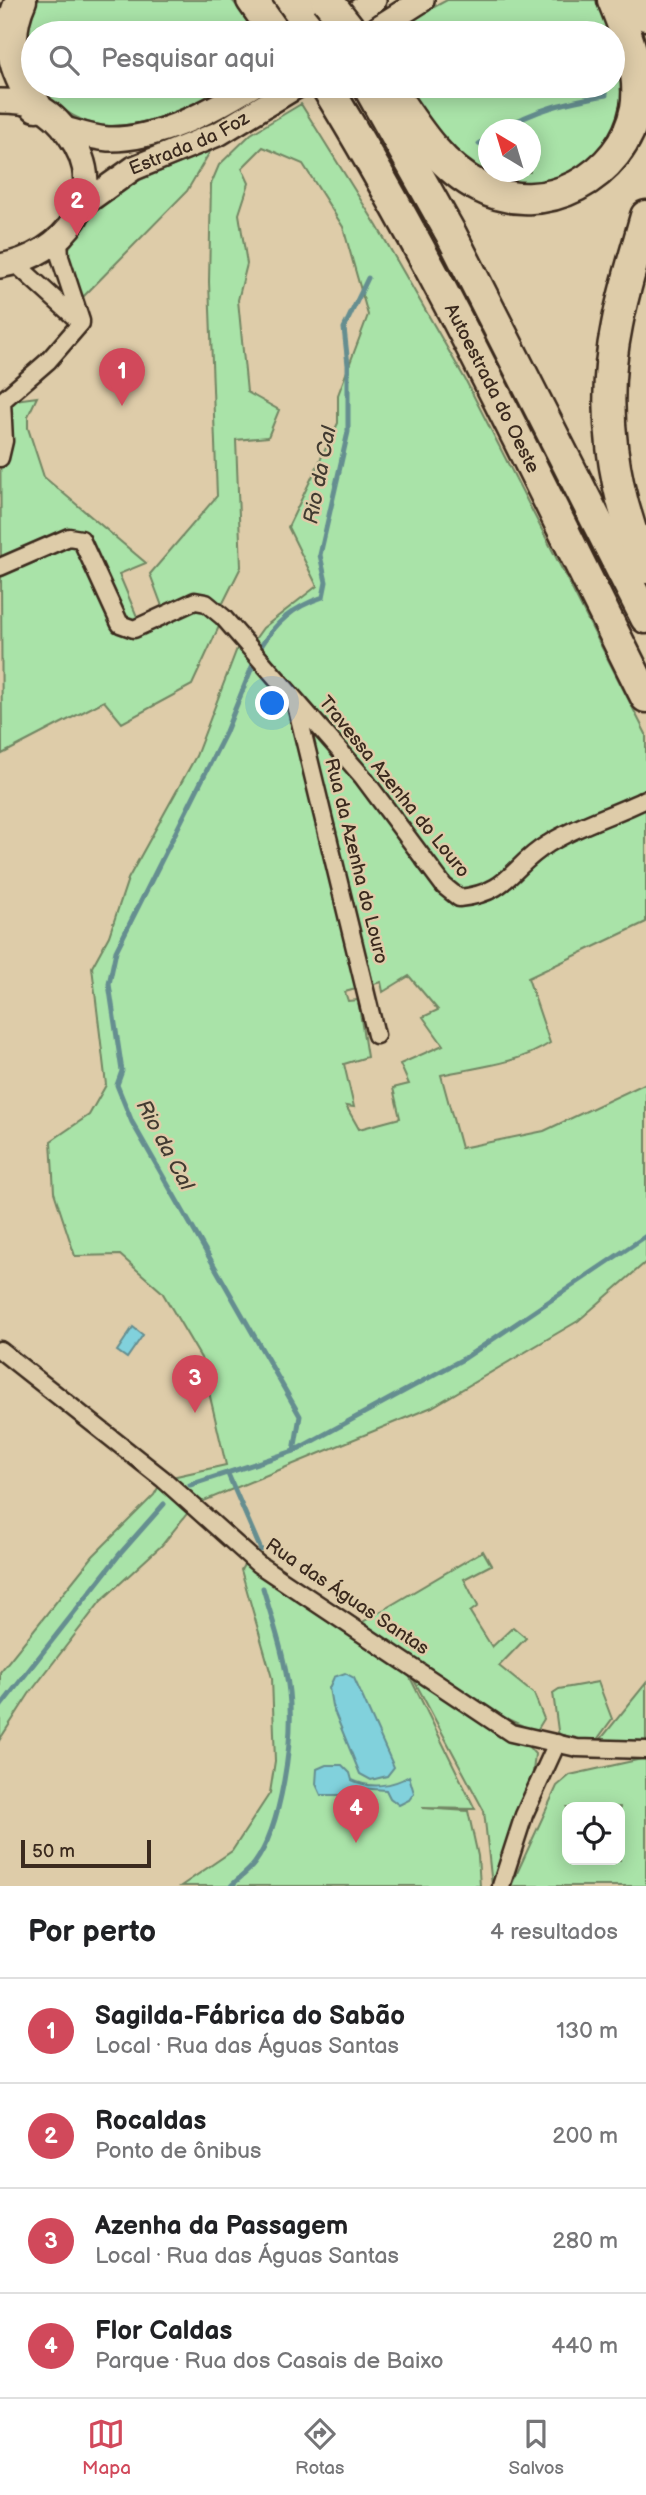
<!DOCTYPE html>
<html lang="pt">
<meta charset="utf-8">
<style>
body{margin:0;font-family:"Balsamiq Sans",sans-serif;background:#f2f2f2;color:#202124}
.controls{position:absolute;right:21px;bottom:21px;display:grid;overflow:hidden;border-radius:14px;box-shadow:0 4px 18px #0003}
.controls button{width:63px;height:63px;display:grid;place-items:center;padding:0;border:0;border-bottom:2px solid #e0e0e0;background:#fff;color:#202124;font:35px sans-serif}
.compass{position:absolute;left:478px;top:119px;width:63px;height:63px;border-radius:50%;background:#fff;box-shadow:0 4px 18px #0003;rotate:322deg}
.scale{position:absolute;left:21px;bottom:18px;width:130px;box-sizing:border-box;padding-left:7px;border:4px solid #3b2a1e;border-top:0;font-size:19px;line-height:24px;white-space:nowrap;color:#3b2a1e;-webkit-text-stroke:5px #decca9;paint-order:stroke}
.you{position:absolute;left:273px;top:704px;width:24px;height:24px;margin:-18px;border:5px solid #fff;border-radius:50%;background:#1a73e8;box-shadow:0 0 0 10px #1a73e833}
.badge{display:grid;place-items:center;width:46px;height:46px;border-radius:50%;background:#d1495b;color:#fff;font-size:23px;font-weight:700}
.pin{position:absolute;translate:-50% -58px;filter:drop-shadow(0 2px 4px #0008)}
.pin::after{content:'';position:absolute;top:37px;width:24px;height:21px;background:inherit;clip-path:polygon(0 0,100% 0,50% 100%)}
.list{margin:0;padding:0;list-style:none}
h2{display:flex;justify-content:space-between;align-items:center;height:91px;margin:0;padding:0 28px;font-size:30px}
h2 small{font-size:23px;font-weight:400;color:#757577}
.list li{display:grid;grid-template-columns:46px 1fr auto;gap:21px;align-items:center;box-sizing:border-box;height:105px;padding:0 28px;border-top:2px solid #e0e0e0}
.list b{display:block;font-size:26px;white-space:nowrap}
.list p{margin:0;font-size:23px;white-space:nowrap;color:#757577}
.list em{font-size:23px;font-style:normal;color:#757577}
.icon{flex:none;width:38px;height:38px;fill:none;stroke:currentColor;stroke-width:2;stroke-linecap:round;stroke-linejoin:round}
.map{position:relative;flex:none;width:646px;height:1886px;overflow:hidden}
.search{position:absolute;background:#fff;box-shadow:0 4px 18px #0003;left:21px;right:21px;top:21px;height:77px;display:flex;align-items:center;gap:18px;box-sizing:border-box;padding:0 24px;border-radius:38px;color:#757577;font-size:26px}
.sheet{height:511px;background:#fff}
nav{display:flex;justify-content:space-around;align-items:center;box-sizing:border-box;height:98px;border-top:2px solid #e0e0e0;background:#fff;font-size:19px;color:#757577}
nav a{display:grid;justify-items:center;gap:4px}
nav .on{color:#d1495b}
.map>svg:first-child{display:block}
.green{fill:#a9e3a8;stroke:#728663;stroke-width:2;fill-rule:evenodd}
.water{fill:#81d1dc;stroke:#658e90;stroke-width:2}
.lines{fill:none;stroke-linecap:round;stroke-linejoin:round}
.stream{stroke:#658e90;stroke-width:5}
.minor-casing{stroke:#3b2a1e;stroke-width:21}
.secondary-casing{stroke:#3b2a1e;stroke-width:28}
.motorway-casing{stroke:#3b2a1e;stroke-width:35}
.minor{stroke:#decca9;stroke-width:16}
.secondary{stroke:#decca9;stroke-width:23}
.motorway{stroke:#decca9;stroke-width:30}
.motorway-bridge-casing{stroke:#3b2a1e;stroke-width:35;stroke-linecap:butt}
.motorway-bridge{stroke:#decca9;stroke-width:30}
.labels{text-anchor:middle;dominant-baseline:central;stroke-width:5;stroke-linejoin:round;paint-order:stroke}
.street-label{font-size:19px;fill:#3b2a1e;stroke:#decca9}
.water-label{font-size:21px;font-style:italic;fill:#423b31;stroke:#decca9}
</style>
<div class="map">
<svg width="646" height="1886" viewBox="0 0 646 1886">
<rect width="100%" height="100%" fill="#decca9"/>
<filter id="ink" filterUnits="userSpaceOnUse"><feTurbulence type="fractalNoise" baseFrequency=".0143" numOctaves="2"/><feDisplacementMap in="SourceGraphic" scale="14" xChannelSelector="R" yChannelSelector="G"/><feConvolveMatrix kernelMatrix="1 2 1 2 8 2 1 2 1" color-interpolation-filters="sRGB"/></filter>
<g filter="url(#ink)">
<path class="green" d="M 38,0 L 232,0 L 260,33 L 33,33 L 33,81 L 25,34 Z
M 447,0 L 601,0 C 607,16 617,33 619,50 C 629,107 616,160 557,180 C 539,187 513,191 494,182 C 455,163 427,120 403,86 L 613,86 L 613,33 L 386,33 ZM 489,130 L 530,130 L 530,172 L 489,172 Z
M 37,86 L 231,86 C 212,98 189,108 167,115 C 112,134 78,131 37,86 Z
M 301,104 L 377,226 L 465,379 L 646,734 L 646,922 L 528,978 L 550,1043 C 518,1064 477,1067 441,1075 L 461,1148 L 544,1131 L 646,1083 L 646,1262 L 578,1321 L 432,1407 L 194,1505 L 162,1545 L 101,1601 L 29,1694 L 0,1739 L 0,1672 L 93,1556 L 154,1495 L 163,1479 L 226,1465 L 201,1358 L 162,1292 L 120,1255 L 75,1256 L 54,1192 L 51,1141 L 89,1115 L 106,1085 L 92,967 L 109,936 L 128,879 L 196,756 L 241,638 L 250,646 L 263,628 L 317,586 L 288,527 L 338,423 L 338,395 L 368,315 L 343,227 L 303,164 L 263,147 L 242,168 L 249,183 L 239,214 L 247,264 L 238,300 L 247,392 L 279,410 L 268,437 L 236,440 L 241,567 L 218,613 L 222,620 L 192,685 L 122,723 L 104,701 L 2,754 L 0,402 L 37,397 L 28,416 L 28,428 L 44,477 L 146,563 L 119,574 L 138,619 L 163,609 L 150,574 L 217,496 L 209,282 L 211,184 L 219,165 L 251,134 ZM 409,976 L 438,1010 L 423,1017 L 443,1045 L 400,1064 L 409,1084 L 393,1088 L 400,1118 L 359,1129 L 346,1106 L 354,1107 L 344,1064 L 367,1057 L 358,1000 L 348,1001 L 345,992 L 381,982 L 383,992 Z
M 211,150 L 187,191 L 80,300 L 68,262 L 69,248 L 96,209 L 123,187 Z
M 483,1551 L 491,1565 L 464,1579 L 478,1606 L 470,1612 L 492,1647 L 513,1627 L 526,1638 L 499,1666 L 534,1694 L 544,1719 L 536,1732 L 493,1712 L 361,1623 Z
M 249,1556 L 401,1659 L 475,1809 L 422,1808 L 468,1811 L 478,1856 L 480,1886 L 181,1886 L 232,1851 L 270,1793 L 275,1761 L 272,1678 L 241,1570 Z
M 407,1667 L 528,1746 L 535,1754 L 532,1780 L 495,1886 L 492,1886 L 484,1811 Z
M 598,1682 L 612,1719 L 593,1745 L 559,1738 L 553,1693 L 559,1689 Z
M 646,1683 L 646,1745 L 596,1745 Z
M 646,1758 L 646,1886 L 511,1886 L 557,1786 L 570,1775 ZM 567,1807 L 620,1807 L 620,1860 L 567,1860 Z"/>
<path class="water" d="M 133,1327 L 143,1335 L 127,1358 L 117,1351 Z
M 345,1673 L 354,1678 L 394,1767 L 387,1776 L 371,1780 L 360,1774 L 332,1706 L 329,1688 L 334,1677 Z
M 326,1765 L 342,1765 L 350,1773 L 352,1780 C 370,1789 393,1786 409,1776 L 414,1793 L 409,1800 L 399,1805 L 390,1798 L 386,1790 L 359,1788 L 356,1795 L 321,1795 L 316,1784 L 317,1769 Z"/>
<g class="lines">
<path class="stream" d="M 502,130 C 534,109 568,102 606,95
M 479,144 L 489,138
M 260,648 C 276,622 293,607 323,597 L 326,582 L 320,555 L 348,432 L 348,365 L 344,328 L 368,278
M 294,1451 L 465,1358 L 646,1236
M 228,1474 L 261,1550
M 190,1485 L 294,1451 L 300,1416 L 132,1122 L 117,1085 L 122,1071 L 109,984 L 116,951 L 225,734 L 254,662
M 0,1707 L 119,1555 L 164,1504
M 231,1886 C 238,1879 248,1872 254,1864 C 282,1827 294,1737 289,1692 C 285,1657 273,1622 263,1588"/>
<defs>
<path id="minor" d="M 59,239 L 60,257 L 81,321
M 15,263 L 81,323
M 0,458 L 4,441 L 2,401 L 48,361 L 81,323
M 0,567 L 69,537 L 81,539 L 120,624 L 134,629 L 195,601 L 206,603 L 223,617 L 362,776 L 444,886 L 459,898 C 510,893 511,866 548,844 C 578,825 614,815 646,799
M 295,701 L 376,1035
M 0,1350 L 163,1479 L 258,1564 L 511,1733 L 577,1748 L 646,1750
M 501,1886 L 524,1815 L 557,1743"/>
<g id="secondary">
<path d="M 328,33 L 374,0"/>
<path d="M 370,33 L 422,0"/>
<path d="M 0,101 C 12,101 26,102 37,106 C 50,112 61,123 69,135 C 113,195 64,255 0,266"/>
<path d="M 65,129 C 79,133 93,138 108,139 C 158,140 211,111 252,86"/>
<path id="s1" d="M 82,205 L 134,168 L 220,133 L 297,86"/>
</g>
<g id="motorway">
<path d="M 21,0 C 3,40 14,70 36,106"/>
<path d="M 252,0 L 275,33"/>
<path d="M 643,0 L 646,15"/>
<path id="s2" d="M 326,86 C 446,282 543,492 646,697"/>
<path d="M 368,86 L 451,234 L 646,618"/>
<path d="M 388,86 C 413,123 439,167 480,187 C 543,220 623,177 636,108 C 642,72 626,32 613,0"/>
<path d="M 646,216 C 636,252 624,288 617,325 C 600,407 612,493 646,568"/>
</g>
</defs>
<use href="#minor" class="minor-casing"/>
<use href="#secondary" class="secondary-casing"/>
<use href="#motorway" class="motorway-casing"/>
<use href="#minor" class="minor"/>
<use href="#secondary" class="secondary"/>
<use href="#motorway" class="motorway"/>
<defs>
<path id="motorway-bridge" d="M 327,0 L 353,33"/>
</defs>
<use href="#motorway-bridge" class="motorway-bridge-casing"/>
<use href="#motorway-bridge" class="motorway-bridge"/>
</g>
</g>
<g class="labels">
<g class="street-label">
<text stroke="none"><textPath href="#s1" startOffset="124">Estrada da Foz</textPath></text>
<text stroke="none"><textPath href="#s2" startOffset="345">Autoestrada do Oeste</textPath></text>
<text transform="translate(394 787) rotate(51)">Travessa Azenha do Louro</text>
<text transform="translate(356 861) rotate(76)">Rua da Azenha do Louro</text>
<text transform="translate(347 1597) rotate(34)">Rua das Águas Santas</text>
</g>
<g class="water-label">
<text transform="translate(320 475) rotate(-79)">Rio da Cal</text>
<text transform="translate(165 1145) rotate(62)">Rio da Cal</text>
</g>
</g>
</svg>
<div class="controls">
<button><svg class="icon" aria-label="locate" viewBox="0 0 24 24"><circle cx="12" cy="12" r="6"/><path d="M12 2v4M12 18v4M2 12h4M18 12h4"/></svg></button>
</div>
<svg class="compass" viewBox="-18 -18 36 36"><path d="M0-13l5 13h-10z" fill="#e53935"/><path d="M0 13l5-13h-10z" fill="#757577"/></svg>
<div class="scale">50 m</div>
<div class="you"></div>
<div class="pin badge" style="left:122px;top:406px">1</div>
<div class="pin badge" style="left:77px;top:236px">2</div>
<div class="pin badge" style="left:195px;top:1413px">3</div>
<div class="pin badge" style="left:356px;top:1843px">4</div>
<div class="search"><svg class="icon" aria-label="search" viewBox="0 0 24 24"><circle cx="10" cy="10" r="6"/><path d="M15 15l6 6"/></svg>Pesquisar aqui</div>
</div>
<section class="sheet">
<h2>Por perto<small>4 resultados</small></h2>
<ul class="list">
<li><span class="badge">1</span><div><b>Sagilda-Fábrica do Sabão</b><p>Local · Rua das Águas Santas</p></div><em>130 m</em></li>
<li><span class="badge">2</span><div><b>Rocaldas</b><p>Ponto de ônibus</p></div><em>200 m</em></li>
<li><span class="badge">3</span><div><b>Azenha da Passagem</b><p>Local · Rua das Águas Santas</p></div><em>280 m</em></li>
<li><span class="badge">4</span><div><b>Flor Caldas</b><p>Parque · Rua dos Casais de Baixo</p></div><em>440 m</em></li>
</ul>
</section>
<nav>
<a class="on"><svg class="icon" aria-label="map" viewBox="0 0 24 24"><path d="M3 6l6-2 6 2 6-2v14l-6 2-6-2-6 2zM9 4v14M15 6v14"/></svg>Mapa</a>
<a><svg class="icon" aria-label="directions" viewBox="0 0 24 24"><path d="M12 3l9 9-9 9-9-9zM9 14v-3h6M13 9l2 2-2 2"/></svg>Rotas</a>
<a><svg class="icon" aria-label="saved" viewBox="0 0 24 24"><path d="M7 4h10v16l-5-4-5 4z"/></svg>Salvos</a>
</nav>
